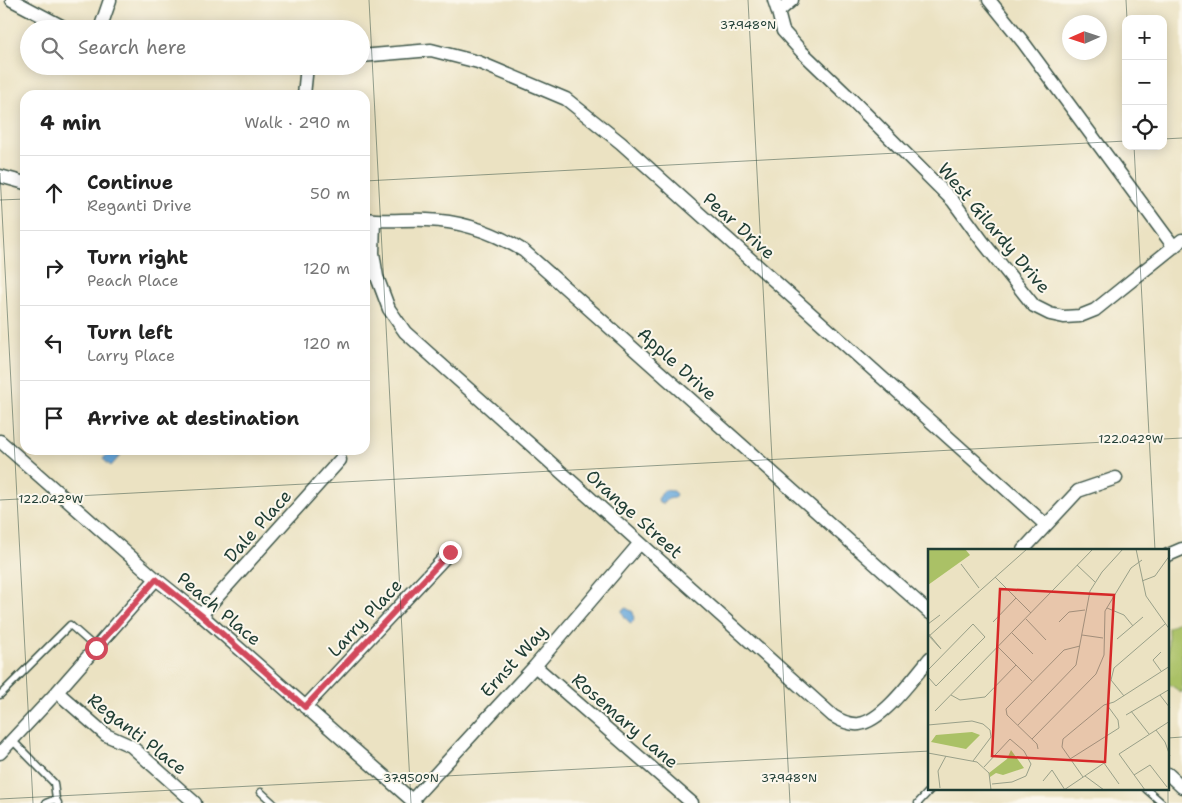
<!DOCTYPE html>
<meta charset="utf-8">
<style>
body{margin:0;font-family:"Shantell Sans",sans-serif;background:#f2f2f2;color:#222}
.controls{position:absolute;right:15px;top:15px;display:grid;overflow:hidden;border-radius:10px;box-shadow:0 2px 12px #0003}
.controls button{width:45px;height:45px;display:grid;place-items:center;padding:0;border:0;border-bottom:1px solid #e0e0e0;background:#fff;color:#222;font:25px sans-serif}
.compass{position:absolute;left:1062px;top:15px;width:45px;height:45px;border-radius:50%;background:#fff;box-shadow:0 2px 12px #0003;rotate:267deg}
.stop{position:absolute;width:15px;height:15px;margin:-11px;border:4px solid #d1495b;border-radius:50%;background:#fff}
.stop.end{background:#d1495b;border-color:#fff;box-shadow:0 1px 5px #0008}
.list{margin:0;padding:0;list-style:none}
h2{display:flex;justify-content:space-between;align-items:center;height:65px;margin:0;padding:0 20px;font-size:21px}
h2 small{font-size:16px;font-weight:400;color:#767676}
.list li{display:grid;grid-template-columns:32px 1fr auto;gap:15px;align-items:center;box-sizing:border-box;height:75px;padding:0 20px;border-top:1px solid #e0e0e0}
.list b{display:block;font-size:19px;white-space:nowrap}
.list p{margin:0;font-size:16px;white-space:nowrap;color:#767676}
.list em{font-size:16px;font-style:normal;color:#767676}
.icon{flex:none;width:28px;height:28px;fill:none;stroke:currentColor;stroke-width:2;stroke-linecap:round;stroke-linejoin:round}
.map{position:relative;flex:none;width:1182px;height:803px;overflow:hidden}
.search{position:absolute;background:#fff;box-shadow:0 2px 12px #0003;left:20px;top:20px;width:350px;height:55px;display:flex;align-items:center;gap:12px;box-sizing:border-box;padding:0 18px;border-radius:28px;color:#767676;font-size:19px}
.panel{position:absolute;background:#fff;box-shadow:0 2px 12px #0003;left:20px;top:90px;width:350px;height:365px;border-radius:15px}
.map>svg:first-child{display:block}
.green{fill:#aac166;stroke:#647f4d}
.water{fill:#68a7da;stroke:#447287}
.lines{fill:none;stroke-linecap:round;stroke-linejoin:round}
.lane-casing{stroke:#3e5649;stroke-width:9}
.street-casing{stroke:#3e5649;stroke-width:15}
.lane{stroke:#fff;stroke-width:6}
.street{stroke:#fff;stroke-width:12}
.route{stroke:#d1495b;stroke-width:6}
.ticks{fill:none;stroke:#1f3d34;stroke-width:1;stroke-opacity:0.45}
.labels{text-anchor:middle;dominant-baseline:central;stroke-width:4;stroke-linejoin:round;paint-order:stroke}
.street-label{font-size:18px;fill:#1f3d34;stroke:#fbf7ec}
.inset-road{fill:none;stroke:#99a089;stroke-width:1}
.view{fill:#d62828;fill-opacity:0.15;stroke:#d62828;stroke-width:2.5}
.inset-edge{fill:none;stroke:#1f3d34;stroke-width:2.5}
.ticks-label{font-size:12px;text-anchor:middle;fill:#1f3d34;stroke:#fbf7ec;stroke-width:4;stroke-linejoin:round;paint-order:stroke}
</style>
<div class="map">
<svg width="1182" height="803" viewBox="0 0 1182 803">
<rect width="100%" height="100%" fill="#fbf7ec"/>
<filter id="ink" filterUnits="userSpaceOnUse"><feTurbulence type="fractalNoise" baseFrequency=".02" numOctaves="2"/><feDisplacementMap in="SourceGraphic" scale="10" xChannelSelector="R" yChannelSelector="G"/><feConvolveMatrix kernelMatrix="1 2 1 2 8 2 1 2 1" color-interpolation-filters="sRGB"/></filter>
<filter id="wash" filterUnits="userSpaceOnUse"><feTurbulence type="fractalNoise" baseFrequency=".0096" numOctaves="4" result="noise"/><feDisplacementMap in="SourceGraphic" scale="20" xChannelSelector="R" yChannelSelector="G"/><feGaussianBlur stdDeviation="1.12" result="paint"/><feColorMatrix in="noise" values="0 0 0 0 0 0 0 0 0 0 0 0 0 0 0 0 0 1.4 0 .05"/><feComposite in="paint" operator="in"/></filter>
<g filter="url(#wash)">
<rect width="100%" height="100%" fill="#ebe2c2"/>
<path class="green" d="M 1179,621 L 1182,626 L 1182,693 L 1168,683 L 1168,628 Z"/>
<path class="water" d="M 111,450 L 125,450 L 111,466 L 103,459 Z
M 664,490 L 673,491 L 676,494 L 674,498 L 668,499 L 663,504 L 659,503 L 658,499 Z
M 626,608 L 633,612 L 634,620 L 631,623 C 627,621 622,614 622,610 Z"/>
</g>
<g filter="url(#ink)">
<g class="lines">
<defs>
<path id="lane" d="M 0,695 L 70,625 L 96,648
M 12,740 L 54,783 L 56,799 L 58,803
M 1146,789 L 1162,803
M 261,792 L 273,803
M 46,803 L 56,799
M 918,803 L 931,789"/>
<path id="street" d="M 12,0 L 67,29
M 774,0 L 778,12 L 783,31 L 802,52 L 852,100 L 953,201 L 983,242 L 1034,306 L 1050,314 L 1064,317 L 1080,316 L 1095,310 L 1182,240
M 989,0 L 1023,42 L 1174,247
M 778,12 L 792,0
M 100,29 L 110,0
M 361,56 L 431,50 L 478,62 L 566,99 L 621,143 L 1046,525
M 304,95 L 307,66
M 0,176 L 25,183
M 365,219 C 385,222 406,219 427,220 C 462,221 495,233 524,251 L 930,613
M 374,220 L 373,253 L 377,277 L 389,309 L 405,332 L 833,716 C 841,721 849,725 859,724 C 883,721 914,677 930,658
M 0,441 L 156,579 L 201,615 L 415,803
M 1023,550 L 1078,491 L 1116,478
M 1168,555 L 1182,549
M 201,615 L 340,460
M 535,666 L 692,803
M 57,692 L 106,735 L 131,746 L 195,803
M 305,707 L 450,552
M 0,753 L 57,692 L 156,579
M 1168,774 L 1182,787
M 412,800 L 535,666 L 640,543"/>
</defs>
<use href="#lane" class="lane-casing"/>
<use href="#street" class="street-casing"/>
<use href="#lane" class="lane"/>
<use href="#street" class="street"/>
</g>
</g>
<g class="lines" filter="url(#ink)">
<path class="route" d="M 96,648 L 156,579 L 201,615 L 305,707 L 450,552"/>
</g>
<path class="ticks" d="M 369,0 L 411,803M 748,0 L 790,803M 1126,0 L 1127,19M 1163,139 L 1182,138M 1134,146 L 1155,550M 0,173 L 33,803M 365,181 L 1126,141M 0,200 L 25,199M 0,500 L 1182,438M 1168,738 L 1182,737M 1168,789 L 1168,803M 0,799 L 930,751"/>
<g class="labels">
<g class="street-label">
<text transform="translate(739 226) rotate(42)">Pear Drive</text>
<text transform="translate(994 228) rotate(50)">West Gilardy Drive</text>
<text transform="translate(677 364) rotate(42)">Apple Drive</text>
<text transform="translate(634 514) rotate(42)">Orange Street</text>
<text transform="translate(258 526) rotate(-48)">Dale Place</text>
<text transform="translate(219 609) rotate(40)">Peach Place</text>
<text transform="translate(365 618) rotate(-47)">Larry Place</text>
<text transform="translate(514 661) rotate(-48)">Ernst Way</text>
<text transform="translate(625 721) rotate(41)">Rosemary Lane</text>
<text transform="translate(137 734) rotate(38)">Reganti Place</text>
</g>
</g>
<g transform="translate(928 549)">
<rect width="241" height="241" fill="#ebe2c2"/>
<path d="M 0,0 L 37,0 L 42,6 L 0,36 ZM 44,183 L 52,186 L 38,200 L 3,193 L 8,186 ZM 83,201 L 96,219 L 75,226 L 68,224 L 62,228 L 61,224 L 79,210 Z" fill="#aac166"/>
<path class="inset-road" d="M 208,0 L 218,47 L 242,81M 33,15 L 51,39M 149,16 L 167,33M 67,28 L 103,64M 214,32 L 227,27 L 242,6M 179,59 L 196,66 L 205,77M 98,70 L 118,91M 65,73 L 88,49M 131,73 L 141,63 L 157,61M 0,75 L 12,66M 0,84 L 13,100 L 0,86M 84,84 L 105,105M 154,86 L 175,89M 0,88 L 99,0M 189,90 L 215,68M 70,98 L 104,132M 233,103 L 225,111 L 233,122M 0,121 L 45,75 L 57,88 L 8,137 L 0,128M 23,146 L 32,151 L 57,148 L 88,116M 232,146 L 242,159M 196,147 L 183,131 L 186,119 L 237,75M 7,162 L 165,0M 203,162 L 221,185M 198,166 L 242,140M 0,176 L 44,172 L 55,175 L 62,181 L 63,188 L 45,212M 90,176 L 148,116 L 162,42 L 174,23 L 195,0M 228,181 L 237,193 L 242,207M 104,190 L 168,125 L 176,106 L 177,62 L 203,19 L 214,11M 110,200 L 109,195 L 79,166 L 78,160 L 136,101 L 152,97M 0,204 L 49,213 L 61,224 L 63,241M 142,210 L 191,179 L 190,171 L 179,156M 56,218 L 82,190 L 96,202 L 103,215 L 98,227 L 84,233 L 64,235M 206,226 L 222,216 L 239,238M 157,227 L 176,241M 155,228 L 134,198 L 135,190 L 176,156 L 186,153 L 242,117M 115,232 L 124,221 L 137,241M 12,239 L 10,222 L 18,207M 136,241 L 176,214 L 191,235M 217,241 L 191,205 L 242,172"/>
<path class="view" d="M 72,40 L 186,46 L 177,213 L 64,207 Z"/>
<rect width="241" height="241" class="inset-edge"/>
</g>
<g class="ticks-label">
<text x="748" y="29">37.948°N</text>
<text x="1131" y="443">122.042°W</text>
<text x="51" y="503">122.042°W</text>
<text x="411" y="782">37.950°N</text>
<text x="789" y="782">37.948°N</text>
</g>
</svg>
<div class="controls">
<button>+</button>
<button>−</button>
<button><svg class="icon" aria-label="locate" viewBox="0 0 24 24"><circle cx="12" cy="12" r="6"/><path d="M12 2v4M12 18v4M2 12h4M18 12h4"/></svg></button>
</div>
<svg class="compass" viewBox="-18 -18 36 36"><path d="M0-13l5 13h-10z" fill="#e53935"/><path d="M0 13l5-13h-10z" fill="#767676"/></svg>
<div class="stop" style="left:96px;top:648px"></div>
<div class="stop end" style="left:450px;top:552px"></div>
<div class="search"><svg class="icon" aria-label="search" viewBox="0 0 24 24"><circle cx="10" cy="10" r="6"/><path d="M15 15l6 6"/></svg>Search here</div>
<section class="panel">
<h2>4 min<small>Walk · 290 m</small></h2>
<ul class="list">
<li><svg class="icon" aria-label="ahead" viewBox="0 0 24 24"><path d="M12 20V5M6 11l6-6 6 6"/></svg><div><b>Continue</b><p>Reganti Drive</p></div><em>50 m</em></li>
<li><svg class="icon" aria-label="right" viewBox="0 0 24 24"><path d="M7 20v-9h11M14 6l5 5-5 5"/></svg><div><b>Turn right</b><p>Peach Place</p></div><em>120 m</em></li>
<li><svg class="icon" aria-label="left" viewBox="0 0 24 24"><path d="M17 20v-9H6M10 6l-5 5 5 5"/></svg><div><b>Turn left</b><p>Larry Place</p></div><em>120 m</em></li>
<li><svg class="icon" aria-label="arrive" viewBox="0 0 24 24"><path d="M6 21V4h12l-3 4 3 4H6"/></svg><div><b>Arrive at destination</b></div></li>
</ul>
</section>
</div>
